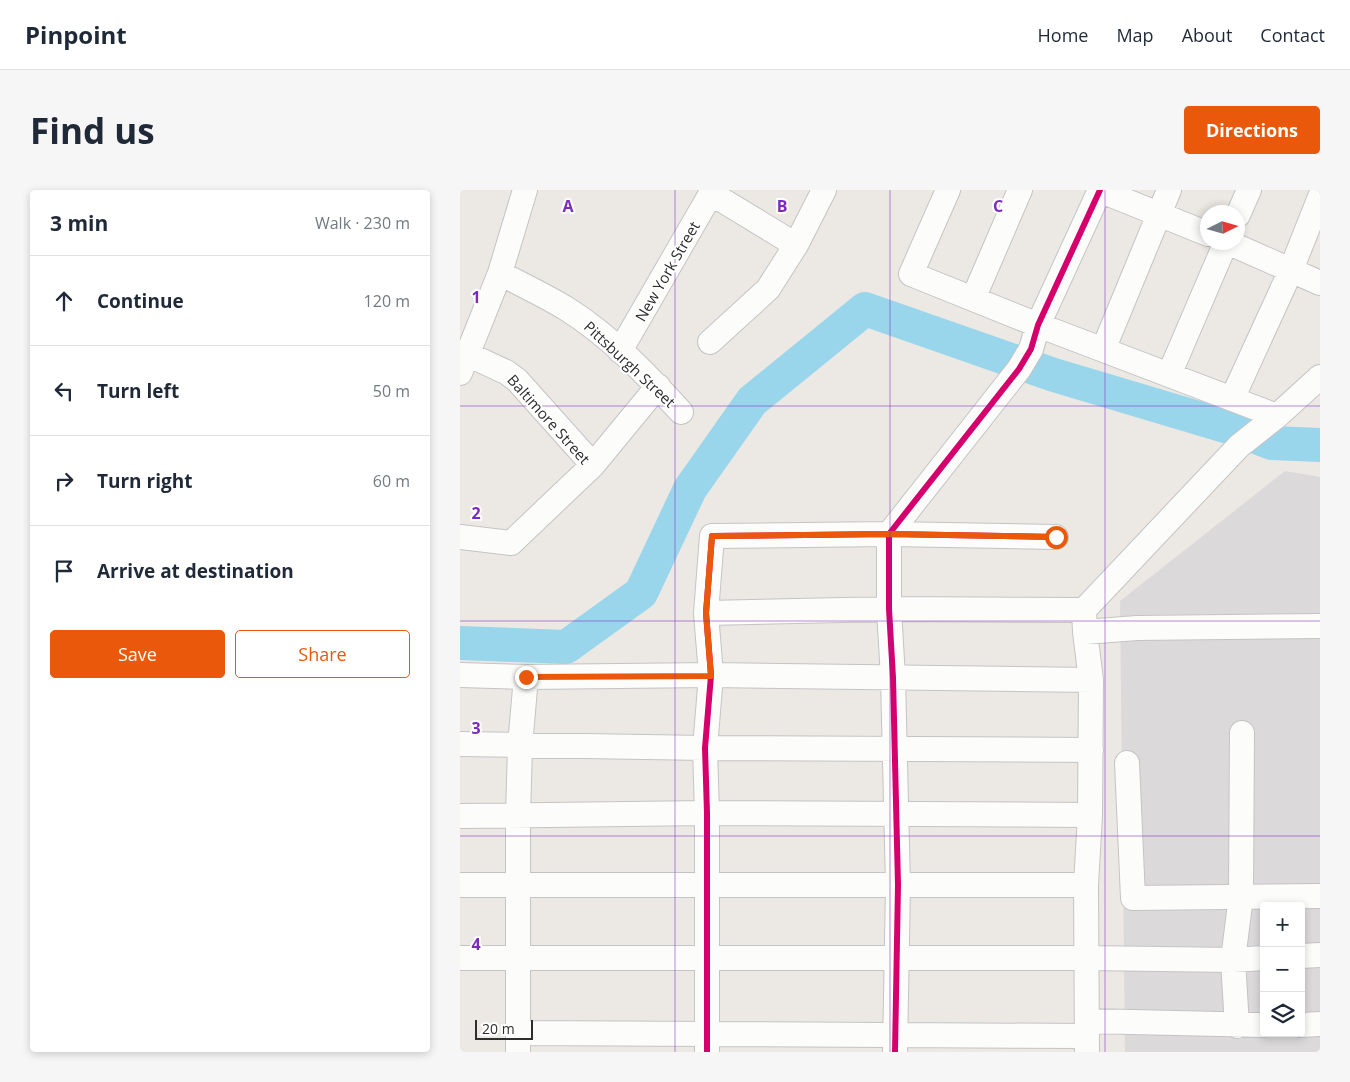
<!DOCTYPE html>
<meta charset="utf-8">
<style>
body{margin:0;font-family:"Open Sans",sans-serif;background:#f6f6f7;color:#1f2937}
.controls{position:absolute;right:15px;bottom:15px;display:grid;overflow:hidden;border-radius:5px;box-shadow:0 2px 8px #0003}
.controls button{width:45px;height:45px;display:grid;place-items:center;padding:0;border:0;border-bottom:1px solid #e0e1e3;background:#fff;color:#1f2937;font:25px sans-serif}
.compass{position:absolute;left:740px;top:15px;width:45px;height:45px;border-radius:50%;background:#fff;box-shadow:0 2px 8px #0003;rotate:85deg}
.scale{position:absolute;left:15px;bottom:12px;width:58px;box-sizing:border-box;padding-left:5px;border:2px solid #2e2e2e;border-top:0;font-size:14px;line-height:18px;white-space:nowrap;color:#2e2e2e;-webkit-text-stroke:4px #fff;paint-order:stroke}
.stop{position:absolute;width:15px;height:15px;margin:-11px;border:4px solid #ea580c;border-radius:50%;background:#fff}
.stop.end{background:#ea580c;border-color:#fff;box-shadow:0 1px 5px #0008}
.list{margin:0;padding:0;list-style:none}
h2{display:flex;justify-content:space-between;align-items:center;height:65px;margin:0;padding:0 20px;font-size:21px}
h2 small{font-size:16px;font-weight:400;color:#747a83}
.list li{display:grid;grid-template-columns:32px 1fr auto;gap:15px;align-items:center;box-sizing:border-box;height:90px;padding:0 20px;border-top:1px solid #e0e1e3}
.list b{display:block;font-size:19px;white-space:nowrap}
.list em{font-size:16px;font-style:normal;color:#747a83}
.actions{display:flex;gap:10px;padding:15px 20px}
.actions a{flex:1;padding:11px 0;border:1px solid #ea580c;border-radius:5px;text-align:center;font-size:18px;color:#ea580c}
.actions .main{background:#ea580c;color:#fff}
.icon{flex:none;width:28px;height:28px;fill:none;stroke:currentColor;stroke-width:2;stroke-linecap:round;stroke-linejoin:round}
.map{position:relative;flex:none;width:860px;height:862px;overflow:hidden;border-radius:5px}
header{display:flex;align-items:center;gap:30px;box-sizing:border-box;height:70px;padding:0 25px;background:#fff;border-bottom:1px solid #e0e1e3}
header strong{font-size:24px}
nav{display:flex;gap:28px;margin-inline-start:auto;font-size:18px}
.intro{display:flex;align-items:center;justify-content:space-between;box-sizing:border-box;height:120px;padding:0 30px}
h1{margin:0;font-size:35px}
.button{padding:12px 22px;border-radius:5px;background:#ea580c;color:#fff;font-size:18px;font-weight:700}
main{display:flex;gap:30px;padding:0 30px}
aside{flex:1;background:#fff;border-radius:5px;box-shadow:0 2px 8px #0003}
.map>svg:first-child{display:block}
.industrial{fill:#dcd9db;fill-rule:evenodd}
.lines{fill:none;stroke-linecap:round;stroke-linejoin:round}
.river{stroke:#99d6ec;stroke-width:34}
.minor-casing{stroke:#c5c4c5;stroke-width:26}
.minor{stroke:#fcfcfb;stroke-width:24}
.cycleway-casing{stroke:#fff;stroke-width:9}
.cycleway{stroke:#d6006c;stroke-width:6}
.route{stroke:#ea580c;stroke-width:6}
.grid{fill:none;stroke:#7b2cbf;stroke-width:1;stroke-opacity:0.55}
.labels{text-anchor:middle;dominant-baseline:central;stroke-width:4;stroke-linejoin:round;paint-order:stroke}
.street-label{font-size:15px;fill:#2e2e2e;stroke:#fff}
.grid-label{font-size:16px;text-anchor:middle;font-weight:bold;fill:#7b2cbf;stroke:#fff;stroke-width:4;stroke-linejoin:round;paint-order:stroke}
</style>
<header>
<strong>Pinpoint</strong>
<nav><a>Home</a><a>Map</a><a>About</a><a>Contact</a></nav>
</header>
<div class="intro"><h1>Find us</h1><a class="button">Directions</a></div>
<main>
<aside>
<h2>3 min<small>Walk · 230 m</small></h2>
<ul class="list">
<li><svg class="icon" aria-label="ahead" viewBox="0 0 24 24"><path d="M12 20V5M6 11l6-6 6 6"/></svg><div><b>Continue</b></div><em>120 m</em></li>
<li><svg class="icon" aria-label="left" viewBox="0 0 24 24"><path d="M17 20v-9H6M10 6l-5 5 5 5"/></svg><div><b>Turn left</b></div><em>50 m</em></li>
<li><svg class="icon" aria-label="right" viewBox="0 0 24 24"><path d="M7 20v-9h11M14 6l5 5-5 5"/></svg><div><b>Turn right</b></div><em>60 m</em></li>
<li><svg class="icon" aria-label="arrive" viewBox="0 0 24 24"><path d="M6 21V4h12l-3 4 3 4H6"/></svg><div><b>Arrive at destination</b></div></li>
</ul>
<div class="actions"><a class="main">Save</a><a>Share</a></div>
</aside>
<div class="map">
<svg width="860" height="862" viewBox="0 0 860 862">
<rect width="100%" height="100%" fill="#ece8e4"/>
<path class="industrial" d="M 825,281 L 860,287 L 860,862 L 665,862 L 660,411 ZM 804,716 L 841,716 L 841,843 L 804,843 Z"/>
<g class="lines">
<path class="river" d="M 0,453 L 106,457 L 181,403 L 230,299 L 292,211 L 405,119 L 594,185 L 775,239 L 812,253 L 860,255"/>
<defs>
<path id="minor" d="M 488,0 L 451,84 L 578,135 L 817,226
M 639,0 L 748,44
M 252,4 L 336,55
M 778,25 L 789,0
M 767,52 L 860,93
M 40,83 C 62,95 86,106 107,119 C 150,146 187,185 221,222
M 513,109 L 560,0
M 250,152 L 308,99 L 336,55 L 364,0
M 643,160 L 709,0
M 160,161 L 253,0
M 7,164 L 46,182 L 57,190 L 133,275
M 0,183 L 40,83 L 65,0
M 709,185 L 766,52
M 772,209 L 831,80 L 860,7
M 0,347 L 51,353 L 133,275 L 198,196
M 246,423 L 429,419 L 624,420
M 625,442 L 677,438 L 860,436
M 0,485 L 66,487 L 251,485 L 631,490
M 0,554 L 245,558 L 631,560
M 667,573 L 673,708 L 860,706
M 0,626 L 247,623 L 630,625
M 0,695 L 626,695
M 841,766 L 860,765
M 0,768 L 626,768 L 773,770 L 804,768
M 627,831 L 804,835
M 841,835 L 860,834
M 777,836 L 773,770 L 781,706 L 782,543
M 59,843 L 627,846
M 58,862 L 58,626 L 60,556 L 66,487
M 247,862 L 247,623 L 245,558 L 251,485 L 246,423 L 252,346 L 429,344 L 596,347
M 435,862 L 438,695 L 433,488 L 429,419 L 429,344 L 559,179 L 571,159 L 578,135 L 640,0
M 627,862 L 626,695 L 630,625 L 631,490 L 625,442 L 624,420 L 779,256 L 817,226 L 860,187"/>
</defs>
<use href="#minor" class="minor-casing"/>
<use href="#minor" class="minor"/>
<defs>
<path id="cycleway" d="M 247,862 L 247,623 L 245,558 L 251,485 L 246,423 L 252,346 L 429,344 L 596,347
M 435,862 L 438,695 L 433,488 L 429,419 L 429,344 L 559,179 L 571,159 L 578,135 L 640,0"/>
</defs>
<use href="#cycleway" class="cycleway-casing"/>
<use href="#cycleway" class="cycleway"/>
</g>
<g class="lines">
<path class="route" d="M 66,487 L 251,486 L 246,423 L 252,346 L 429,344 L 596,347"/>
</g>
<path class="grid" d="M 215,0 L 215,862M 430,0 L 430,862M 645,0 L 645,862M 0,216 L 860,216M 0,431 L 860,431M 0,646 L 860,646"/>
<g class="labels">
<g class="street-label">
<text transform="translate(207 81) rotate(-60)">New York Street</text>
<text transform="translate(170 174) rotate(43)">Pittsburgh Street</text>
<text transform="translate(89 229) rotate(48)">Baltimore Street</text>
</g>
</g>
<g class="grid-label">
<text x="108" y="22">A</text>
<text x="322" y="22">B</text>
<text x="538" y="22">C</text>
<text x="16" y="113">1</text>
<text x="16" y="329">2</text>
<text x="16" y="544">3</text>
<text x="16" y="760">4</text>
</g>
</svg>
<div class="controls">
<button>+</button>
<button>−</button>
<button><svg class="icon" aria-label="layers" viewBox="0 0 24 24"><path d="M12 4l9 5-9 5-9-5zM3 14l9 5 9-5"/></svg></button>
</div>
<svg class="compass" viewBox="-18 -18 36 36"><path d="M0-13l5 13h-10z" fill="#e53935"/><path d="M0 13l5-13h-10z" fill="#747a83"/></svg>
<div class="scale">20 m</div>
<div class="stop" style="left:596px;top:347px"></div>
<div class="stop end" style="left:66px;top:487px"></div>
</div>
</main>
